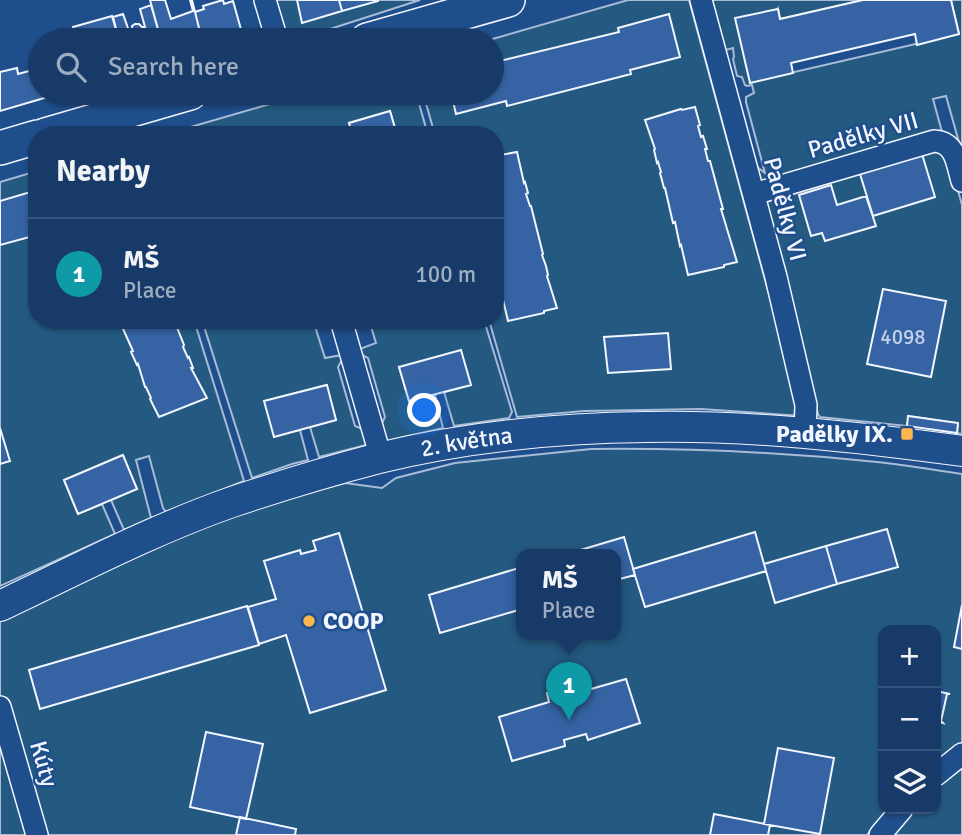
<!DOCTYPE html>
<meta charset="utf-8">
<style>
body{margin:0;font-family:Signika,sans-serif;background:#20416f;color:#f1f3f6}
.controls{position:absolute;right:21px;bottom:21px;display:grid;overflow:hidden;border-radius:14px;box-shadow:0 2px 5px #0004}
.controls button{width:63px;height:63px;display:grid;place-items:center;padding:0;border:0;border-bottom:2px solid #36547d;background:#173a69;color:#f1f3f6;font:35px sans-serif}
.you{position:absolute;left:425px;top:411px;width:24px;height:24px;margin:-18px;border:5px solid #fff;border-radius:50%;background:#1a73e8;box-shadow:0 0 0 10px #1a73e833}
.badge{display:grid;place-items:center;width:46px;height:46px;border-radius:50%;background:#ffb74d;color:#fff;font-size:23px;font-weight:700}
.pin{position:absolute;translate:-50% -58px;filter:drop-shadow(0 2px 4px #0008)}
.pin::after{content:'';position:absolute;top:37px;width:24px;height:21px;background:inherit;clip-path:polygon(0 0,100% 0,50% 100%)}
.popup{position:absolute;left:516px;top:549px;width:105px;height:91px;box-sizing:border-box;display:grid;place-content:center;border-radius:14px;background:#173a69;filter:drop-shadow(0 2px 5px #0005);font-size:23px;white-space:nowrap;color:#9eadc0}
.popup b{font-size:26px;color:#f1f3f6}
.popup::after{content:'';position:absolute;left:50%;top:100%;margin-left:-14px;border:14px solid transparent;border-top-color:#173a69}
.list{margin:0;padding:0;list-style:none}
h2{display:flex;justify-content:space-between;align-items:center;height:91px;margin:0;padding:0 28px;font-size:30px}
h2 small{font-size:23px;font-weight:400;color:#9eadc0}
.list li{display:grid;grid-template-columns:46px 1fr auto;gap:21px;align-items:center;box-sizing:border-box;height:112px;padding:0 28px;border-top:2px solid #36547d}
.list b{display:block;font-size:26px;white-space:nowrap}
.list p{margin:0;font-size:23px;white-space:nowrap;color:#9eadc0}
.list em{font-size:23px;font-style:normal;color:#9eadc0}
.icon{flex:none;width:38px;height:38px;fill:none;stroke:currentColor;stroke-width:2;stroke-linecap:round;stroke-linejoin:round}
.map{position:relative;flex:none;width:962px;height:835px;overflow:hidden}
.search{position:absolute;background:#173a69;box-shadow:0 2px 5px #0004;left:28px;top:28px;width:476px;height:77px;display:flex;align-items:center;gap:18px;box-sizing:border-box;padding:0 24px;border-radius:38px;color:#9eadc0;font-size:26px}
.panel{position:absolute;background:#173a69;box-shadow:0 2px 5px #0004;left:28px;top:126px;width:476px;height:203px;border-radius:28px}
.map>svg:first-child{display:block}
.green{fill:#245a82;stroke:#a8bbd7;stroke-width:2;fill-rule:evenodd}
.building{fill:#3563a3;stroke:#f2f6ff;stroke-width:2}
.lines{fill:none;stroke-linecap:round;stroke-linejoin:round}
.street-casing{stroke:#f2f6ff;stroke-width:24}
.secondary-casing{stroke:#f2f6ff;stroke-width:32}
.primary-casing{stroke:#f2f6ff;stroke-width:36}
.street{stroke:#1f4e8c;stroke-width:21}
.secondary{stroke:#1f4e8c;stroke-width:30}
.primary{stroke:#1f4e8c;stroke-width:33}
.poi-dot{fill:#ffb74d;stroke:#1f4e8c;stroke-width:2.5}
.labels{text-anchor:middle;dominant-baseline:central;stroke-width:5;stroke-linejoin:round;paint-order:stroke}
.number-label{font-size:21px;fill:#c3d1e8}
.street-label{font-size:24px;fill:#f2f6ff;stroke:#1f4e8c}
.poi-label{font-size:24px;font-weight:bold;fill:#f2f6ff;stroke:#1f4e8c;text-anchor:end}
</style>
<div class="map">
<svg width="962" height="835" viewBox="0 0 962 835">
<rect width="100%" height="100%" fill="#1f4e8c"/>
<path class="green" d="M 276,0 L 420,0 L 296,40 L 287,40 Z
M 628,0 L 689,0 L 802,416 L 701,409 L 584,411 L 517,417 L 489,320 L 495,320 L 495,135 L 435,135 L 423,93 L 492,93 L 492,40 L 489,40 Z
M 711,0 L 863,0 L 780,19 L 778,9 L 751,82 L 959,34 L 951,0 L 962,0 L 962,153 L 946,96 L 933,99 L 962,205 L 962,434 L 957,433 L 958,423 L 909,416 L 907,426 L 820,417 L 818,414 L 752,163 L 765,173 L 746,102 L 746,97 L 754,93 L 752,85 L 747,86 L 745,85 L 742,77 L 737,76 L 733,59 L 734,57 L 733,48 L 726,50 L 724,48 Z
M 308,93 L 416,93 L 428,135 L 397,135 L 390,111 L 349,123 L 352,132 L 343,135 L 163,135 Z
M 37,171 L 37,320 L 194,320 L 244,481 L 166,512 L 163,508 L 149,456 L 136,460 L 151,518 L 124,530 L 111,500 L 137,489 L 122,455 L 64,480 L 78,514 L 102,504 L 115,534 L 0,586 L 0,182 Z
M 202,320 L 313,320 L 325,358 L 342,355 L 343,358 L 338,367 L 355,426 L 365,430 L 366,445 L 319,457 L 310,427 L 336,420 L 326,385 L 265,401 L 274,436 L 300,430 L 308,460 L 292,464 L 252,478 Z
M 369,320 L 484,320 L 512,412 L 509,418 L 454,426 L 444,392 L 471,385 L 399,367 L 409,401 L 435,395 L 443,428 L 386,441 L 380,427 L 385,417 L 368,358 L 358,353 L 357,350 L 376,343 Z
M 591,449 C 687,448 782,452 877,462 C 905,465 934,470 962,474 L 962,748 L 936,769 L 936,630 L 883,630 L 883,809 L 890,809 L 867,835 L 31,835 L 0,725 L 0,616 L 195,524 L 345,483 L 382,488 L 396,478 L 455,463 ZM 522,554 L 616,554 L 616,634 L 522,634 Z
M 0,743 L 26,835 L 0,835 Z
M 962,767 L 962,835 L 888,835 L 911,809 L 936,809 L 936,788 Z"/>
<path class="building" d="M 150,0 L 165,0 L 171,19 L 193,11 L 190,0 L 192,0 L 202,40 L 161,40 Z
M 223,0 L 224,4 L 233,1 L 244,40 L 202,40 L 195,12 L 204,9 L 203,6 Z
M 297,0 L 339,0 L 342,11 L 302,23 Z
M 339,0 L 378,0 L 378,1 L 342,11 Z
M 863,0 L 951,0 L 959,34 L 917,45 L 915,34 L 791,63 L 793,73 L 750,83 L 735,18 L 778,9 L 780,19 Z
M 151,5 L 161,40 L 119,40 L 113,17 L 123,14 L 129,31 L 132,30 L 132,26 L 135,24 L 139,24 L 142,27 L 145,27 L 140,9 Z
M 669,14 L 680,57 L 630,70 L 631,74 L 507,106 L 506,101 L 456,114 L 451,93 L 492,93 L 492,60 L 496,59 L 496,62 L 619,32 L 618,28 Z
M 112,16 L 119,40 L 77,40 L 73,27 Z
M 17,68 L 18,74 L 40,68 L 40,93 L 50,93 L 51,96 L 0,111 L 0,72 Z
M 695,107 L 700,125 L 698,126 L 701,137 L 703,136 L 707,149 L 705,149 L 708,161 L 710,161 L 723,209 L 721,209 L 737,262 L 724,265 L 724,267 L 688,275 L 681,245 L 680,246 L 675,222 L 673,223 L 665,188 L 664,188 L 660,173 L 661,172 L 658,162 L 657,163 L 654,150 L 655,149 L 645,120 L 681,109 L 682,110 Z
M 390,111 L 397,135 L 343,135 L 352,132 L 349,123 Z
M 517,152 L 524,183 L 525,182 L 528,193 L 526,194 L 530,206 L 531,206 L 543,254 L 542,255 L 546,266 L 548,275 L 547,276 L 557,308 L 544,311 L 544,313 L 508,321 L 495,266 L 495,156 Z
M 922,154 L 935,197 L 873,216 L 860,174 Z
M 831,185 L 837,205 L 866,196 L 876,226 L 825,241 L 822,233 L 811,236 L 799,195 Z
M 37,190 L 37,235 L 0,245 L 0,201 Z
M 883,289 L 946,301 L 931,377 L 867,364 Z
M 119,320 L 174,320 L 184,345 L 183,347 L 188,358 L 189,357 L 193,368 L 191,368 L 207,398 L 159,417 L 150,399 L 151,398 L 146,387 L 145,387 L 138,364 L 137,365 L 131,352 L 133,351 Z
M 668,333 L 671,369 L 608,373 L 604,337 Z
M 461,350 L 471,385 L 409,401 L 399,367 Z
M 327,385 L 336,420 L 274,437 L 264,401 Z
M 908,416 L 958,423 L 957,433 L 907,426 Z
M 0,428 L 10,461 L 0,464 Z
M 123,455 L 137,489 L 78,514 L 64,480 Z
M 887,529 L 898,567 L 837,584 L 826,546 Z
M 755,532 L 766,571 L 645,607 L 633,569 Z
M 339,533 L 386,690 L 310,713 L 286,635 L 259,644 L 248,607 L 276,599 L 264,561 L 300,550 L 301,554 L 316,550 L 313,541 Z
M 624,537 L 635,575 L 616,580 L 616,554 L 567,554 Z
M 826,546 L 837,584 L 775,603 L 764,564 Z
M 522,567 L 522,609 L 440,633 L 429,595 Z
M 962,605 L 962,649 L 954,647 Z
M 247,606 L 259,645 L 40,709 L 29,670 Z
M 626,679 L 640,723 L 588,740 L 586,734 L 564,740 L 565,746 L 512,761 L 499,717 L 549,702 L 547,693 L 575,685 L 577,693 Z
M 936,691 L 950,694 L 947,694 L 941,721 L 943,723 L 936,722 Z
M 206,732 L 263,744 L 246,819 L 190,807 Z
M 778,748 L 834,758 L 820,834 L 764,824 Z
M 714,814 L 770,825 L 768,835 L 710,835 Z
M 240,817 L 296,829 L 295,835 L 236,835 Z"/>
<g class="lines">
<defs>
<path id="street" d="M 265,0 L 277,40
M 701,0 L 776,277 L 806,405 L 805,434
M 754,194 L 934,141 C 956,142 957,164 962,181
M 341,320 L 381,458
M 0,707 L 37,835
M 936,775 L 962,754
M 880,835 L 902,809"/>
<g id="secondary">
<path id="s1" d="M 0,606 C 76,570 152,530 232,502 C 280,486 329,471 379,458 C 465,437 557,428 646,427 C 752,425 858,437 962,451"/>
</g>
<path id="primary" d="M 367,40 L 508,0
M 45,135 L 190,93
M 0,148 L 37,137"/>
</defs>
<use href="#street" class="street-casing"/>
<use href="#secondary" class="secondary-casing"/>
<use href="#primary" class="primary-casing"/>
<use href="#street" class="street"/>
<use href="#secondary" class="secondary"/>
<use href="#primary" class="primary"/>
</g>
<g class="poi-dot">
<rect x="900" y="427" width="14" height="14" rx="3.5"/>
<circle cx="309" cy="621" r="7"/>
</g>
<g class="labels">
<g class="number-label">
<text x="903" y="337">4098</text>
</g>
<g class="street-label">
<text transform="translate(863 135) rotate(-16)">Padělky VII</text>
<text transform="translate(785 209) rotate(75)">Padělky VI</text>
<text stroke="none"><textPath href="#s1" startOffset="497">2. května</textPath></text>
<text transform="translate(44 764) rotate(74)">Kúty</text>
</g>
<g class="poi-label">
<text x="893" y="434">Padělky IX.</text>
<text x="323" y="621" text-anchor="start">COOP</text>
</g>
</g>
</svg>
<div class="controls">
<button>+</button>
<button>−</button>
<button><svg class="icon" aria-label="layers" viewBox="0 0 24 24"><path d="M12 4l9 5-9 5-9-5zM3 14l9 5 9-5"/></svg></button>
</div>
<div class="you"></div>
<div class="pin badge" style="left:569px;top:720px;background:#0f9aa8">1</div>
<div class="popup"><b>MŠ</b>Place</div>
<div class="search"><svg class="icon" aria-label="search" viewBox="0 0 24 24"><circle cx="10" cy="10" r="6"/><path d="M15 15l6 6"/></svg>Search here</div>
<section class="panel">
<h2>Nearby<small></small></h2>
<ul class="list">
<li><span class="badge" style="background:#0f9aa8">1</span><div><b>MŠ</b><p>Place</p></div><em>100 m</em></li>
</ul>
</section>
</div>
